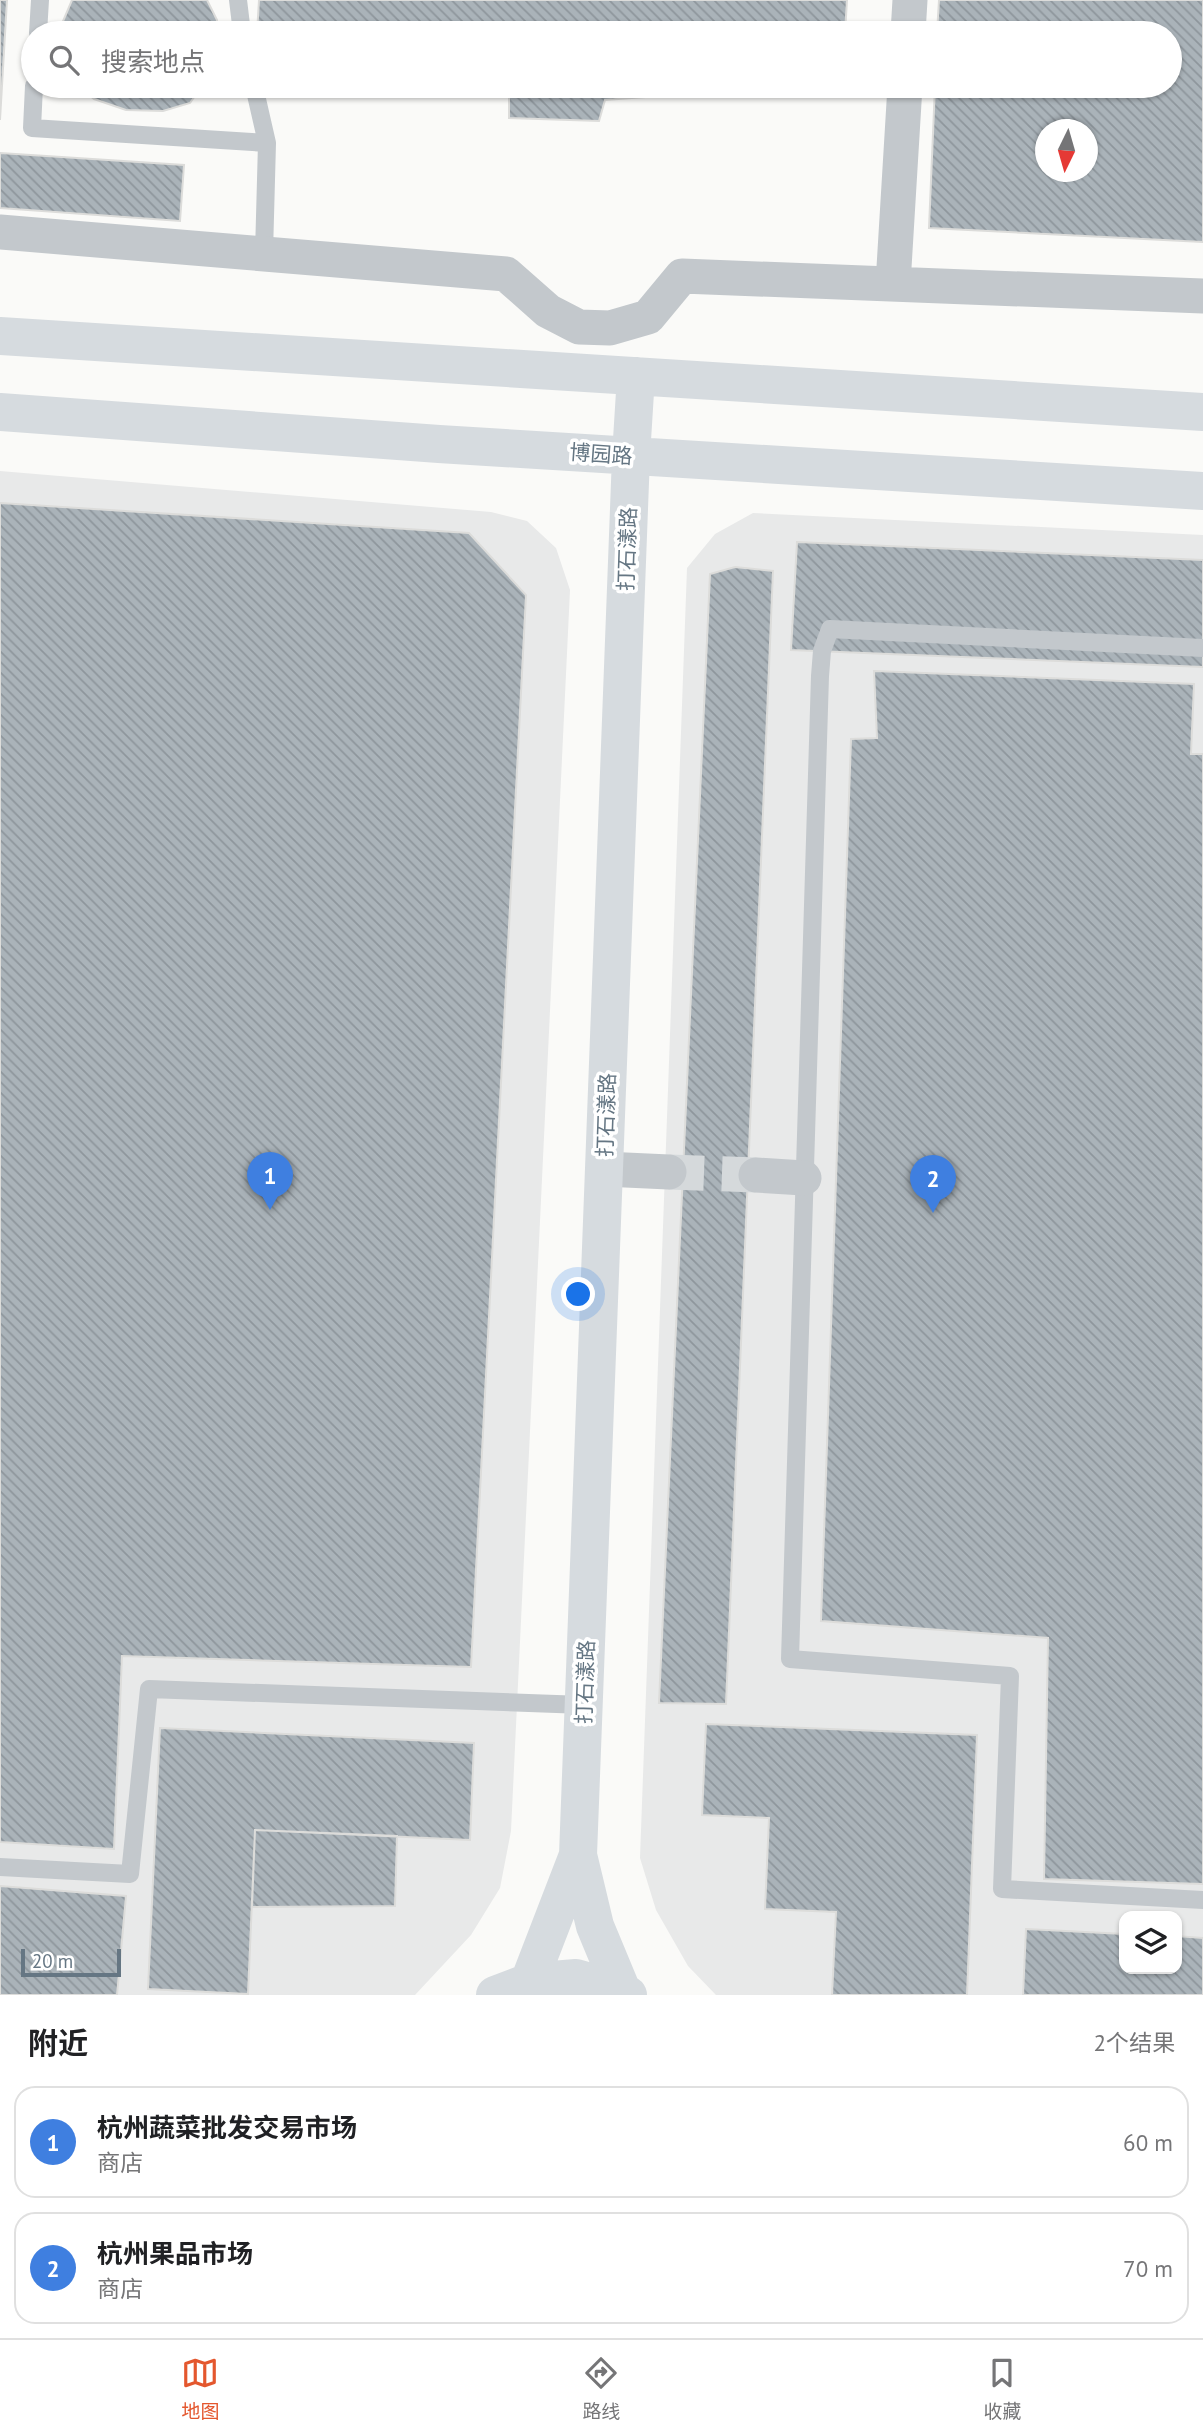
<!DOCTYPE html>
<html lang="zh">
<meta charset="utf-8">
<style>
body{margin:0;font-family:"PT Sans","Noto Sans SC",sans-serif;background:#f2f2f2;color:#202124}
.controls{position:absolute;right:21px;bottom:21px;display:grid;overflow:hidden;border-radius:14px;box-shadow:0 2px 5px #0004}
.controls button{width:63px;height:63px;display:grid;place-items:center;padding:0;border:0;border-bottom:2px solid #e0e0e0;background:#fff;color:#202124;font:35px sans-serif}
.compass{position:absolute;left:1035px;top:119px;width:63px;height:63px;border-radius:50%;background:#fff;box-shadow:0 2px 5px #0004;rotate:185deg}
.scale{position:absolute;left:21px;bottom:18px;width:100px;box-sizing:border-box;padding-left:7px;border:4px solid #657683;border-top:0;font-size:19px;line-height:24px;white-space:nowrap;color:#657683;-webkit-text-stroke:5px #fff;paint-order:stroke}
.you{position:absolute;left:579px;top:1295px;width:24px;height:24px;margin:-18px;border:5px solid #fff;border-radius:50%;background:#1a73e8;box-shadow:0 0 0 10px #1a73e833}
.badge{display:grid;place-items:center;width:46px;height:46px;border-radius:50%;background:#e4572e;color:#fff;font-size:23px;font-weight:700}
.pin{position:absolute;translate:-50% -58px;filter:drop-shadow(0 2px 4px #0008)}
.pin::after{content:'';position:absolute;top:37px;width:24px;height:21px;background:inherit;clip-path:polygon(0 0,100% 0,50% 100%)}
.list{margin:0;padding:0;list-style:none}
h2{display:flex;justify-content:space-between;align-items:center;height:91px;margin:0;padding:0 28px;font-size:30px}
h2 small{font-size:23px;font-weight:400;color:#757577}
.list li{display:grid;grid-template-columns:46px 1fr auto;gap:21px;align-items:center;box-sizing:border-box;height:112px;margin:0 14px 14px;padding:0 14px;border:2px solid #e0e0e0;border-radius:21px}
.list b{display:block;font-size:26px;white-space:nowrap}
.list p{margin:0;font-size:23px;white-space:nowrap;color:#757577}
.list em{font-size:23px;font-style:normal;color:#757577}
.icon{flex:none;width:38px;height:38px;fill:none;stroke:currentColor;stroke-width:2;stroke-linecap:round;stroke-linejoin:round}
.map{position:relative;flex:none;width:1203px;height:1995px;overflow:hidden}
.search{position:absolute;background:#fff;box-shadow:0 2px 5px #0004;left:21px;right:21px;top:21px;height:77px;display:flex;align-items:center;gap:18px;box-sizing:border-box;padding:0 24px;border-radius:38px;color:#757577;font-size:26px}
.sheet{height:343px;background:#fff}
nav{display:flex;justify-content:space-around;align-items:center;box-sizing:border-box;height:98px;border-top:2px solid #e0e0e0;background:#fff;font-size:19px;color:#757577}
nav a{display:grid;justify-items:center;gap:4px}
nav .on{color:#e4572e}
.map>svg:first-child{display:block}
.built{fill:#e8e9e9;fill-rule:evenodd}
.building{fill:url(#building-back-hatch);stroke:#dcdcda;stroke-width:2;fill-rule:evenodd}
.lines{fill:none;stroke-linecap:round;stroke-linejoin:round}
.street-tunnel{stroke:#d5d9db;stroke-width:35;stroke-dasharray:35 18;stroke-linecap:butt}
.lane{stroke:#c3c8cc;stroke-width:18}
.street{stroke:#c3c8cc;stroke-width:35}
.secondary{stroke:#d6dbdf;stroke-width:38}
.labels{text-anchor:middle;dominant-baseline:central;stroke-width:7;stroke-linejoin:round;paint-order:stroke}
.street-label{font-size:21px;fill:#657683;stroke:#fff}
</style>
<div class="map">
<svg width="1203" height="1995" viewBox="0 0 1203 1995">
<defs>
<pattern id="building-back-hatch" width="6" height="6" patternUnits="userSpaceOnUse" patternTransform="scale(1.75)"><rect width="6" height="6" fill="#aab3b9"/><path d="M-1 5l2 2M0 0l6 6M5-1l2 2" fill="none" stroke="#8e969c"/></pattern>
</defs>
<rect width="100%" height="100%" fill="#fafaf8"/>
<path class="built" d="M 0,471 L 491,512 L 527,521 L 556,548 L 570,590 L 511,1831 L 500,1888 L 471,1935 L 415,1995 L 0,1995 Z
M 753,513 L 1203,535 L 1203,1995 L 716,1995 L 688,1966 L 656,1910 L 640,1858 L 687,568 L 715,534 ZM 1124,1916 L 1177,1916 L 1177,1969 L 1124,1969 Z"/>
<path class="building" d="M 0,0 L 7,0 L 0,120 Z
M 72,0 L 207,0 L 217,20 L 216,33 L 62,33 L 61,26 Z
M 259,0 L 847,0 L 845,33 L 257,33 Z
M 939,0 L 1203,0 L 1203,242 L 929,228 L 935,86 L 1170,86 L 1170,33 L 937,33 ZM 1046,130 L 1088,130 L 1088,172 L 1046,172 Z
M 79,86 L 202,86 L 190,103 L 163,111 L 126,110 L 94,99 Z
M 469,86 L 793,86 L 605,100 L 599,121 L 509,118 L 509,94 Z
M 0,153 L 184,165 L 180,221 L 0,208 Z
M 0,503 L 469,533 L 526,595 L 471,1667 L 122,1656 L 114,1849 L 0,1842 Z
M 797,542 L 1203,560 L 1203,667 L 791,650 Z
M 735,567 L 773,571 L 726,1704 L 659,1703 L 710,574 Z
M 874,671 L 1194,684 L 1191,754 L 1203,754 L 1203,1884 L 1044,1879 L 1048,1638 L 821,1621 L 851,739 L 877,738 Z
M 706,1724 L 977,1735 L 967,1995 L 832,1995 L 836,1912 L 765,1909 L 769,1818 L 702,1815 Z
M 160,1728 L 474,1743 L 470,1840 L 255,1830 L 248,1994 L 148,1989 Z
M 255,1830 L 397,1836 L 395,1906 L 252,1907 Z
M 0,1886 L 126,1896 L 117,1995 L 0,1995 Z
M 1026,1929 L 1124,1934 L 1124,1969 L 1177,1969 L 1177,1936 L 1203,1938 L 1203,1995 L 1023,1995 Z"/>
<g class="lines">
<path class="street-tunnel" d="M 669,1172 L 756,1175"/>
<path class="lane" d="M 238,0 L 242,33
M 38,33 L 40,0
M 34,86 L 32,128 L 267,143
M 254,86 L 267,143 L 264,253
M 1203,648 L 830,629 L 822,651 L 820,676 L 790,1659 L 1010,1676 L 1002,1889 L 1203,1900
M 0,1867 L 130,1874 L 149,1689 L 584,1705"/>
<path class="street" d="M 908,33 L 910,0
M 0,232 L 506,274 L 548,311 L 579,327 L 610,328 L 648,317 L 682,276 L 1203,296
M 893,284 L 905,86
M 604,1169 L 669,1172
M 756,1175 L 804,1178"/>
<path class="secondary" d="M 0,336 L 1203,412
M 0,412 L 439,444 L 1203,491
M 529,1982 L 578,1855
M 622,1991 L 595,1926 L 578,1855 L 631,456 L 636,376
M 495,1995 L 529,1982 L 576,1978 L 622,1991 L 628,1995"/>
</g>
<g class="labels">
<g class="street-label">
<text transform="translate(601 454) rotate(4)">博园路</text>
<text transform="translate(627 549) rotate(-88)">打石漾路</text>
<text transform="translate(606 1115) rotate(-88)">打石漾路</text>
<text transform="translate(585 1682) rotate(-88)">打石漾路</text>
</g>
</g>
</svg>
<div class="controls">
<button><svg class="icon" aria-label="layers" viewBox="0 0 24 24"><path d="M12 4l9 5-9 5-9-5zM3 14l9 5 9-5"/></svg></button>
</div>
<svg class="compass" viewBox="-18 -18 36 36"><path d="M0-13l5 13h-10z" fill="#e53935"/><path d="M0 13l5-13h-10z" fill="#757577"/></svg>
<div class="scale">20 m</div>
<div class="you"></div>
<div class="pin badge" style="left:270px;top:1210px;background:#3f7fe0">1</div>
<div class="pin badge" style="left:933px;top:1213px;background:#3f7fe0">2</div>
<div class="search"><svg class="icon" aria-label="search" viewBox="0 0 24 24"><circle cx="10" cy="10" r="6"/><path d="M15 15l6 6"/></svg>搜索地点</div>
</div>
<section class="sheet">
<h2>附近<small>2个结果</small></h2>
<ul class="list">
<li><span class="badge" style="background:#3f7fe0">1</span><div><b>杭州蔬菜批发交易市场</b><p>商店</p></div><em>60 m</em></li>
<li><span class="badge" style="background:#3f7fe0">2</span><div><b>杭州果品市场</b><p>商店</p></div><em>70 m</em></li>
</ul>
</section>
<nav>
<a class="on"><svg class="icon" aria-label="map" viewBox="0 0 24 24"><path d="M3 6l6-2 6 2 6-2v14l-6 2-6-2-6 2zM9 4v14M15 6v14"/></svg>地图</a>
<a><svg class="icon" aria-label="directions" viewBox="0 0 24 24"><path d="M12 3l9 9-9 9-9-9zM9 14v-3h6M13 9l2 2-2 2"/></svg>路线</a>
<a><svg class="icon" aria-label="saved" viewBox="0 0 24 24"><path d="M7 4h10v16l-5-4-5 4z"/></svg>收藏</a>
</nav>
